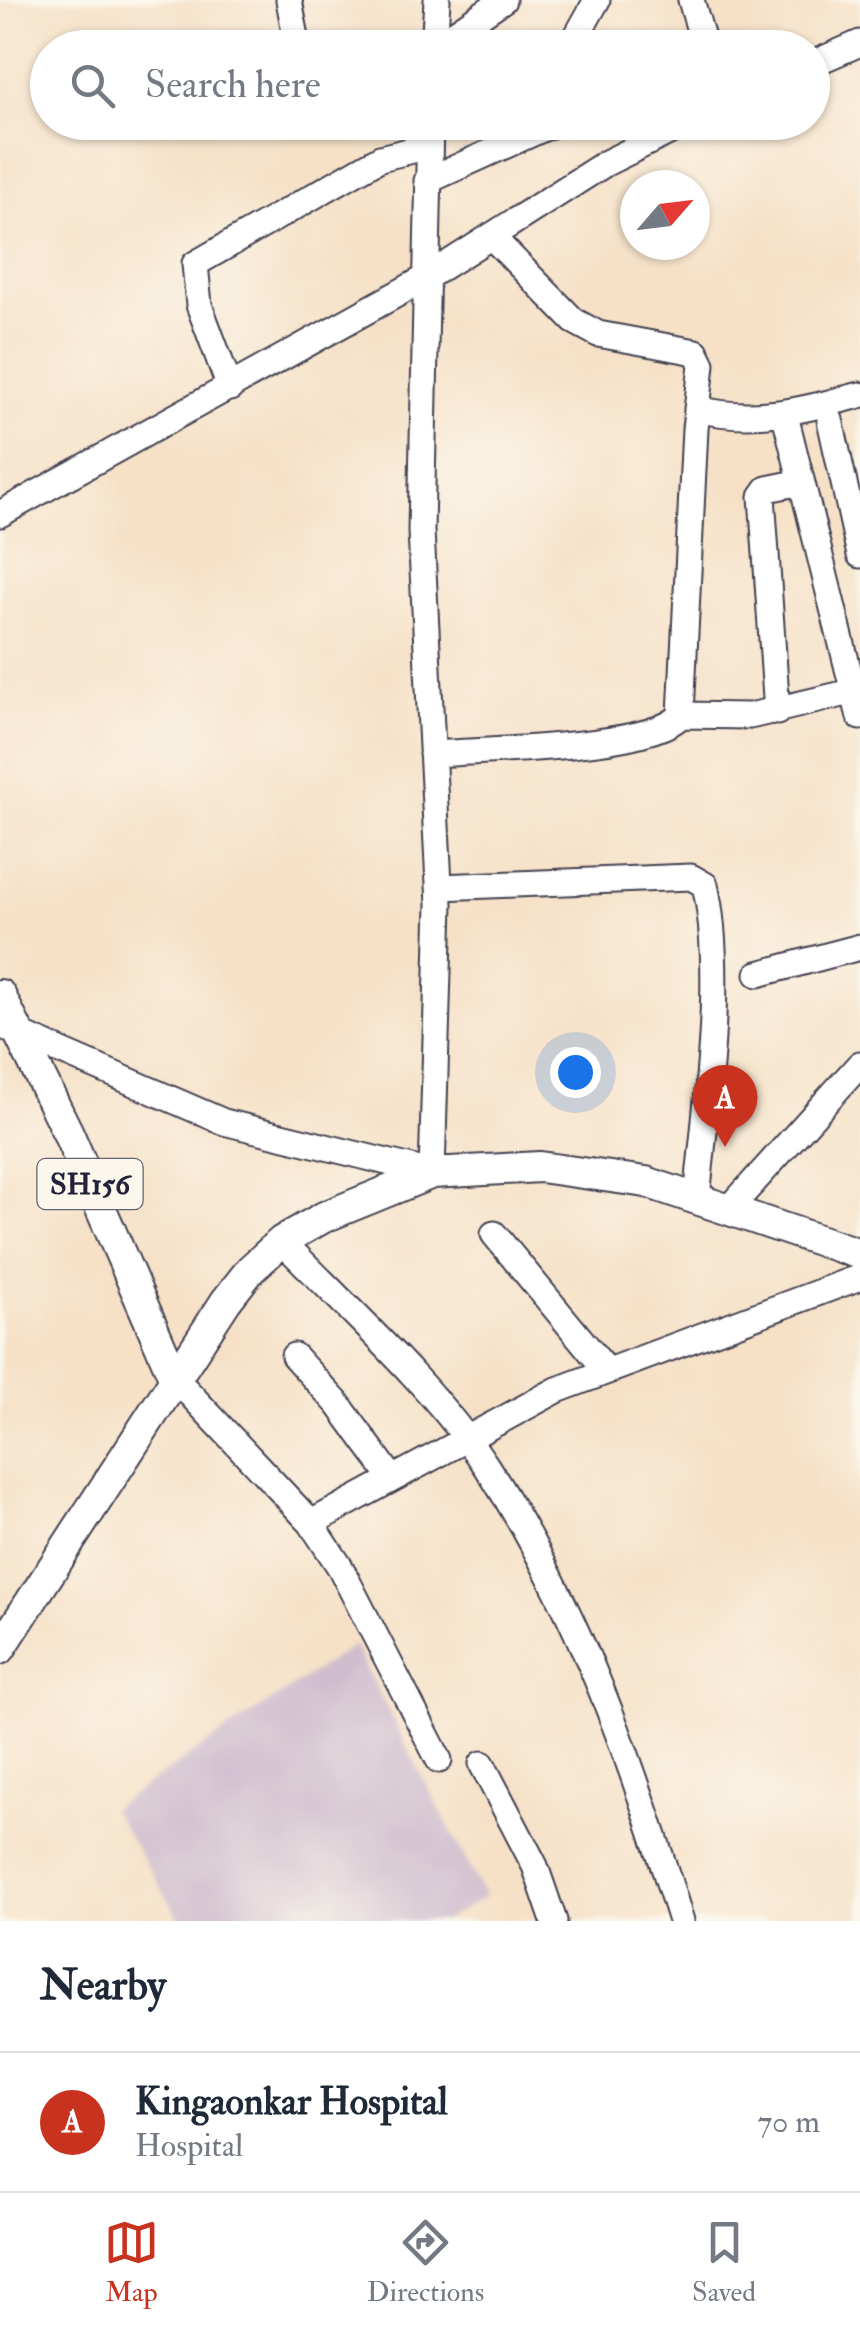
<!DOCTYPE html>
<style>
body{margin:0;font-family:"IM FELL Double Pica",serif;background:#f2f2f3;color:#1f2937}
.compass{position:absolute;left:620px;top:170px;width:90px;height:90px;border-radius:50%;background:#fff;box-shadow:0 2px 8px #0004;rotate:62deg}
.you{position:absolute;left:575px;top:1072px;width:35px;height:35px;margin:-25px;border:8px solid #fff;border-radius:50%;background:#1a73e8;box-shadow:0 0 0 15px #1a73e833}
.badge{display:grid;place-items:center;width:65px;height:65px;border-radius:50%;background:#c8321e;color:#fff;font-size:32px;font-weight:700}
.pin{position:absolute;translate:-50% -82px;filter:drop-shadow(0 2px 5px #0008)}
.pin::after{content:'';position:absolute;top:52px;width:35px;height:30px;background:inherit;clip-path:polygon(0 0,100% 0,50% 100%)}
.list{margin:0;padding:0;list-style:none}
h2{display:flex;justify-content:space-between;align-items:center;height:130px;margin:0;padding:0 40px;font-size:42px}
h2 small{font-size:32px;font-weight:400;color:#747a83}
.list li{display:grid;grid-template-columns:65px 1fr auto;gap:30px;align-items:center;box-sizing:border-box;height:140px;padding:0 40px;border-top:2px solid #e0e1e3}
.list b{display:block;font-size:38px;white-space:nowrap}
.list p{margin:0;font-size:32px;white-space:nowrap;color:#747a83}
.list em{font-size:32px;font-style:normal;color:#747a83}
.icon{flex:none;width:55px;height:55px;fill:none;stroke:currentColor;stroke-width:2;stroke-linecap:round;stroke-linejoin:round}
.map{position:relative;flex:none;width:860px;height:1921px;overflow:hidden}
.search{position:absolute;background:#fff;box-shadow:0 2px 8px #0004;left:30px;right:30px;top:30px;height:110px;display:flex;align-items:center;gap:25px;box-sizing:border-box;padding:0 35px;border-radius:55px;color:#747a83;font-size:38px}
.sheet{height:270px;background:#fff}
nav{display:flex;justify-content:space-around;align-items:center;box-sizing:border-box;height:140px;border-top:2px solid #e0e1e3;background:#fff;font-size:28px;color:#747a83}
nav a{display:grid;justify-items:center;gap:5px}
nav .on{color:#c8321e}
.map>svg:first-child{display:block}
.industrial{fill:#cfbdce}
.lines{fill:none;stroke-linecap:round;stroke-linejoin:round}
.minor-casing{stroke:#423f50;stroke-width:29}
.major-casing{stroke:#423f50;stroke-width:34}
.minor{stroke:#fff;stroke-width:25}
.major{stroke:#fff;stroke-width:30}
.labels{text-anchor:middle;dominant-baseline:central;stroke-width:9;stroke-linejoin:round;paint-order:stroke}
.shield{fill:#fbf7ec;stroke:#636270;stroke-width:2.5}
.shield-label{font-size:30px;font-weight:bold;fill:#22223b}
</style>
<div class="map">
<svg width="860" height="1921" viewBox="0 0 860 1921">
<rect width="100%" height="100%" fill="#fbf7ec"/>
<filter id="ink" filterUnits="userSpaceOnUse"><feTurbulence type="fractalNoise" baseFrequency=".01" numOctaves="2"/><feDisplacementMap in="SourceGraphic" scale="20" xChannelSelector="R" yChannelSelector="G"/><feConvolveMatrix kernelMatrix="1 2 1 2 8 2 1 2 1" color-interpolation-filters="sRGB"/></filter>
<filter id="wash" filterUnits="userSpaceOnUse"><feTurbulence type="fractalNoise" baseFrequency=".0048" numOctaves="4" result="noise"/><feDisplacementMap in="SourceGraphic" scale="40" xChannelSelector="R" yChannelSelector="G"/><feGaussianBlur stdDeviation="2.25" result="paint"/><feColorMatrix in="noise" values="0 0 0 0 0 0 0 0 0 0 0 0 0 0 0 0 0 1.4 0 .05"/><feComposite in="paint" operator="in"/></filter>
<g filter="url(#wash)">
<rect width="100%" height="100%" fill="#f6e1c7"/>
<path class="industrial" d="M 354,1645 L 485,1897 L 443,1921 L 182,1921 L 111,1809 Z"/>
</g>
<g filter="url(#ink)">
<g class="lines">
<defs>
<path id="minor" d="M 289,0 L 298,48
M 691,0 L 705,48
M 425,48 L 435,46 L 503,0
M 434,48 L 437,0
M 570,48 L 597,0
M 812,64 L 860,43
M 427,181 L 557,122
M 491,236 L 574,321 L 598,334 L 696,352 L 702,364 L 695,429 L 681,715
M 230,388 L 199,305 L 195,264 L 380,158 L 429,146
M 697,409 C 755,423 804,410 860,395
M 785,415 L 860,717
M 830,420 L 860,555
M 0,514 L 424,279 L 606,163 L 689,122
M 777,712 L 762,496 L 767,489 L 801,482
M 432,754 C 482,750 652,749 681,715 L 750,716 L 860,690
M 439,887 L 691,877 L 705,885 C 725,972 706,1107 697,1198
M 758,974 L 860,947
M 9,1029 L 224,1122 L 432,1173 L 440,904 L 421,531 L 430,122
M 730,1208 L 860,1064
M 494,1234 L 607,1371
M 282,1241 C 349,1310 435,1388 487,1467 C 580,1611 631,1759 681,1921
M 294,1356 L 338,1404 L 392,1478
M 174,1377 L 311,1523 L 340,1567 L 439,1760
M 311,1523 L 557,1390 L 860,1277
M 482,1764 L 535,1866 L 554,1921"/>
<path id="major" d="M 0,995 L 68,1133 L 174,1377
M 0,1649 L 226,1301 L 251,1269 L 282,1241 L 324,1217 L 432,1173 L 540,1167 L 646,1182 L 860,1254"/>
</defs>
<use href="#minor" class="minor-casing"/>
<use href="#major" class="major-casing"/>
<use href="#minor" class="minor"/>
<use href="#major" class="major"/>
</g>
</g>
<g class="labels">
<rect class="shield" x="37.5" y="1159" width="105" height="50" rx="8"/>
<g class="shield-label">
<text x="90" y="1184">SH156</text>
</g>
</g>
</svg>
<svg class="compass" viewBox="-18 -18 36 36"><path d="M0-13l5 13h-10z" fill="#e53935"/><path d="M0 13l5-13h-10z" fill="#747a83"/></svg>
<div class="you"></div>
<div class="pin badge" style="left:725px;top:1147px">A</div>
<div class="search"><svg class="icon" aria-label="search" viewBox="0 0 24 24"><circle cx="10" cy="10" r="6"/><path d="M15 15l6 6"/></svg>Search here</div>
</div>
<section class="sheet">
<h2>Nearby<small></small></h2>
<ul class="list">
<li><span class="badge">A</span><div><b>Kingaonkar Hospital</b><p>Hospital</p></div><em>70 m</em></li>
</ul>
</section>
<nav>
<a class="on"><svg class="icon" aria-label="map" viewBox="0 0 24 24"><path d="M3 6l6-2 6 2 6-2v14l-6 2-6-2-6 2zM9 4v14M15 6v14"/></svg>Map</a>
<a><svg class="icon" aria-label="directions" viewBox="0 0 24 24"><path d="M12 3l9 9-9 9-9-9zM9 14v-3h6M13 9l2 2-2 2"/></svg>Directions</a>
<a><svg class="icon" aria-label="saved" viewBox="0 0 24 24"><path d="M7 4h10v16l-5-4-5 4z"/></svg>Saved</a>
</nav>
